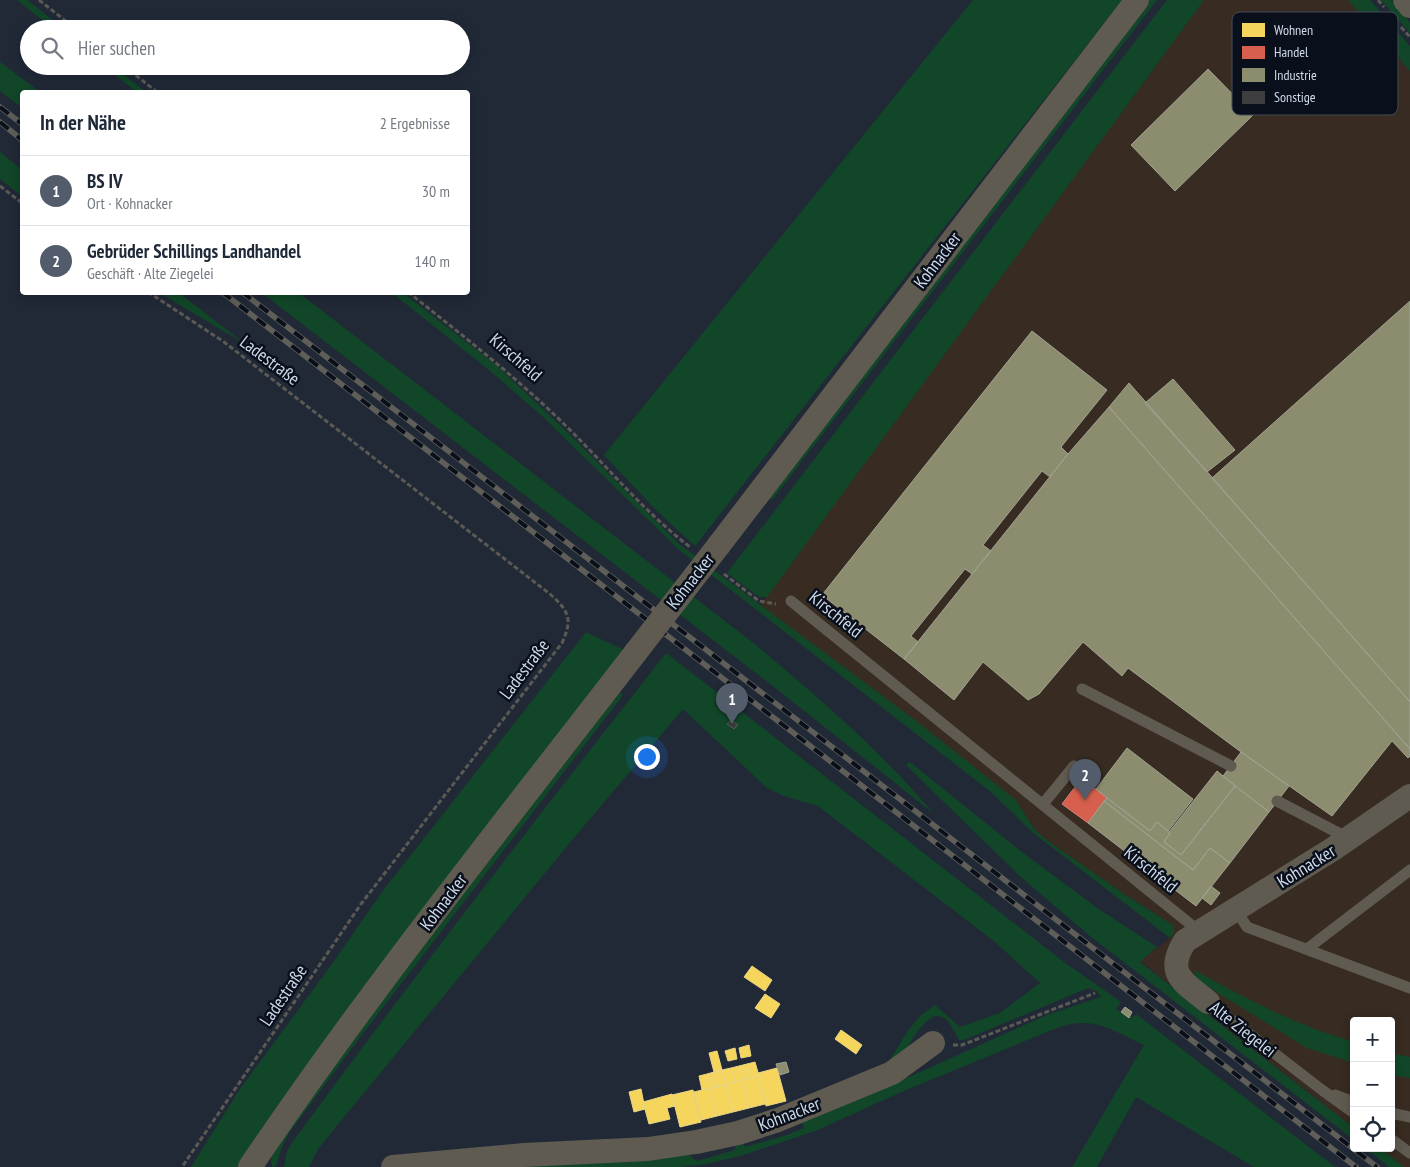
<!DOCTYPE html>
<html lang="de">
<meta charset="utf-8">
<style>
body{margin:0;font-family:"PT Sans Narrow",sans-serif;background:#f2f2f3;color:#1f2937}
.controls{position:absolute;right:15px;bottom:15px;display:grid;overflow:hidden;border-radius:5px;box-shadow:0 2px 12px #0003}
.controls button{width:45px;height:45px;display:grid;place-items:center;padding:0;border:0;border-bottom:1px solid #e0e1e3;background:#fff;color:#1f2937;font:25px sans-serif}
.you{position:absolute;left:646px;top:756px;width:18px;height:18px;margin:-12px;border:4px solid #fff;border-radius:50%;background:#1a73e8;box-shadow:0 0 0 8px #1a73e833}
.badge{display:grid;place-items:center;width:32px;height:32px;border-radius:50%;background:#525c6b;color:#fff;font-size:16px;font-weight:700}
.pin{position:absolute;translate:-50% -41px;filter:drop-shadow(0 1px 2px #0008)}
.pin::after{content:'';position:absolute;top:26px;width:18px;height:15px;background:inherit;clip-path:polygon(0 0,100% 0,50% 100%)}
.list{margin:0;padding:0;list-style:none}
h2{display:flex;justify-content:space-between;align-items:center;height:65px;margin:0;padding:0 20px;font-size:21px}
h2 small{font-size:16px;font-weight:400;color:#747a83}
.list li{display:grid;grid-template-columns:32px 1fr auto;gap:15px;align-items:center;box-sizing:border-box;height:70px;padding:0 20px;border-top:1px solid #e0e1e3}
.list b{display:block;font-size:19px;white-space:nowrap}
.list p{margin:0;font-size:16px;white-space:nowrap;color:#747a83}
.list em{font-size:16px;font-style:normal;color:#747a83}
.icon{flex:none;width:28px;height:28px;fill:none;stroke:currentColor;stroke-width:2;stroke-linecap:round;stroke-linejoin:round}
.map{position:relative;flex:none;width:1410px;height:1167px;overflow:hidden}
.search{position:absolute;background:#fff;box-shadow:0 2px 12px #0003;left:20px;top:20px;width:450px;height:55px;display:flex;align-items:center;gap:12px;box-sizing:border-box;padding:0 18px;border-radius:28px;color:#747a83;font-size:19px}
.panel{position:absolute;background:#fff;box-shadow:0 2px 12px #0003;left:20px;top:90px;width:450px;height:205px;border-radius:5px}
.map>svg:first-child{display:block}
.industrial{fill:#372b22}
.green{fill:#114728}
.homes{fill:#f6d55c;stroke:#ead686}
.shops{fill:#d6604d;stroke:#d4847c}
.industry{fill:#8c8c6e;stroke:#a0a393}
.building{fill:#3e3d3f;stroke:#5a595a}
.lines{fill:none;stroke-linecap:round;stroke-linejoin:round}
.path{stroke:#5b5954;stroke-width:3;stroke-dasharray:5 2.5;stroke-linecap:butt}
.lane{stroke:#5f5b51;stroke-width:11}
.street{stroke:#5f5b51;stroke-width:24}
.rail-casing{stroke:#605e58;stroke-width:5.5}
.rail{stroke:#0a101b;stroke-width:4;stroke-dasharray:11;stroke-linecap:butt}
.street-bridge{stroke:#5f5b51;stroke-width:24}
.labels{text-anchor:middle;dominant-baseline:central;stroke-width:5;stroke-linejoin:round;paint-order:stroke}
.street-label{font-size:18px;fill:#ced9e9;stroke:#0a101b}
.key{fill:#0a101b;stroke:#454c59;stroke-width:1}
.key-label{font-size:14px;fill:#ced9e9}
</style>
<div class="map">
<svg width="1410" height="1167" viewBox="0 0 1410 1167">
<rect width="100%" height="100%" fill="#212937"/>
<path class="industrial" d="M 1204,0 L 1348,0 L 1410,71 L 1410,1167 L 1404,1167 L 1380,1148 L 1391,1148 L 1391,1021 L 1354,1021 L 1354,1128 L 1140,961 L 1170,938 L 1173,925 L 1124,894 L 1048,841 L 1035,830 L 1032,823 L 760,605 Z"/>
<path class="green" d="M 17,0 L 27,0 L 64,29 L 54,29 Z
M 973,0 L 1122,0 L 695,546 L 657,511 L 604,455 Z
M 1149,0 L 1157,0 L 772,500 L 768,497 Z
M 1167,0 L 1204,0 L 767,597 L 759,597 L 727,573 Z
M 1348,0 L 1370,0 L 1410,46 L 1410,71 Z
M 1381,0 L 1391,0 L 1410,22 L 1410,33 Z
M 0,62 L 40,92 L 22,92 L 22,108 L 0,91 Z
M 103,66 L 112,66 L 146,92 L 137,92 Z
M 0,152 L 22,170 L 22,196 L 0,179 Z
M 160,293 L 179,293 L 245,344 Z
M 262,293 L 299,293 L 756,645 C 818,697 881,751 933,813 L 769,683 Z
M 392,293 L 403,293 L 496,365 L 563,428 L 679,544 L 915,720 L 1016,800 L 1035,830 L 1048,841 L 1124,894 L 1173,925 L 1174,932 L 1170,938 L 1032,832 L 991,792 L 678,549 L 541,415 L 489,370 Z
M 586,632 L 624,650 L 291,1088 L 238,1167 L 191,1167 L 240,1089 L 332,964 L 382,892 Z
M 666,653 L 1064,962 L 1121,1002 L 1116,1009 L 1130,1019 L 1136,1014 L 1335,1167 L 1254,1167 L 1136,1097 L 1097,1167 L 1072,1167 L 1144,1045 C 1125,1037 1105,1023 1084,1023 C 1070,1022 1055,1029 1042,1034 L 899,1093 L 818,1130 L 740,1156 L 706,1164 L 681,1167 L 437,1167 L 682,1150 L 697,1161 L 735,1150 L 735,1146 L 744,1144 L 745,1147 L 787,1135 L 804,1128 L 800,1117 L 872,1086 L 909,1077 L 1047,1015 L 1101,997 L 1097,991 L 1088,988 L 964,1040 L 959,1040 C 955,1034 952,1025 947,1020 C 929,1003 911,1044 903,1054 C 900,1059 892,1061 887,1064 L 909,1029 L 920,1016 L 935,1005 L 960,1027 L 1000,1013 L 1040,983 L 995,942 L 818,806 L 784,796 L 767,788 L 683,709 L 573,839 L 335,1128 L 318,1149 L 309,1167 L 284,1167 L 287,1151 L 294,1140 C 415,975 540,814 666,653 Z
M 620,692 L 623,695 L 364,1032 L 289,1133 L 281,1149 L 276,1166 L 272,1167 L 271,1159 L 275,1147 L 360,1027 Z
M 910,762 L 1023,853 L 1100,910 L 1157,947 L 1140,962 L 1354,1128 L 1354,1140 L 1090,936 L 1023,879 L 906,765 Z
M 1194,970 C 1245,998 1297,1026 1354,1042 L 1354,1063 L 1307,1048 L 1200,982 L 1195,975 Z
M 1391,1053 L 1410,1057 L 1410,1078 L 1391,1075 Z
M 1365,1148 L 1380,1148 L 1404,1167 L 1389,1167 Z"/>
<path class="homes" d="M 752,966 L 772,980 L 765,991 L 744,977 Z
M 765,994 L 780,1004 L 771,1018 L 755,1008 Z
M 841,1030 L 862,1045 L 856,1054 L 835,1039 Z
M 749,1045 L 751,1056 L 741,1058 L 739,1048 Z
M 735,1048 L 737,1059 L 728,1061 L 725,1051 Z
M 717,1051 L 722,1070 L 714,1072 L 709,1053 Z
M 755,1062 L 759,1076 L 750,1078 L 747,1064 Z
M 747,1064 L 750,1078 L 743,1080 L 739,1066 Z
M 739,1066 L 743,1080 L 735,1082 L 731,1068 Z
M 731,1068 L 735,1082 L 726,1084 L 722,1070 Z
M 777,1068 L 786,1101 L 766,1106 L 758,1073 Z
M 722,1070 L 726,1084 L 717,1087 L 714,1072 Z
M 714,1072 L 717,1087 L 710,1088 L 707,1074 Z
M 707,1074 L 710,1088 L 702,1090 L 699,1076 Z
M 759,1076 L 765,1104 L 749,1108 L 743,1080 Z
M 743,1080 L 749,1108 L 733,1112 L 726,1084 Z
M 726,1084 L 733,1112 L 717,1116 L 710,1088 Z
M 710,1088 L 717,1116 L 701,1120 L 694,1092 Z
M 641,1089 L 645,1109 L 634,1112 L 629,1092 Z
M 693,1090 L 701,1122 L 680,1127 L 672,1095 Z
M 672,1094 L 675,1106 L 667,1108 L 670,1119 L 649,1124 L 643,1102 Z"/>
<path class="shops" d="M 1082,778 L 1107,798 L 1088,823 L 1062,804 Z"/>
<path class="industry" d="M 1208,69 L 1253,115 L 1175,191 L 1131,145 Z
M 1410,301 L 1410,702 L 1212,478 Z
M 1032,331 L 1107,390 L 1061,447 L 1068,454 L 1050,477 L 1042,471 L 983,545 L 991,551 L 972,574 L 965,569 L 911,636 L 918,642 L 904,659 L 822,595 Z
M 1173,379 L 1235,450 L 1207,472 L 1145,403 Z
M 1129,383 L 1410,702 L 1410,749 L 1109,407 Z
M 1109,407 L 1410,749 L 1410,756 L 1408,758 L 1392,741 L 1332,816 L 1241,752 L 1128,668 L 1122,676 L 1083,642 L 1039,694 L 1028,700 L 983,662 L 954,700 L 904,659 L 1068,454 Z
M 1127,748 L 1193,799 L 1168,831 L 1157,822 L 1150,831 L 1096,789 Z
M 1241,752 L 1289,786 L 1269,812 L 1223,776 Z
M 1217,771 L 1235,786 L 1181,855 L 1164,842 L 1170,833 L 1169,832 Z
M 1235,786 L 1269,812 L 1230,863 L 1210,848 L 1193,870 L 1104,801 L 1107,798 L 1150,831 L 1157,822 L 1170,833 L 1164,842 L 1181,855 Z
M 1104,801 L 1193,870 L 1210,848 L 1230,863 L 1196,906 L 1088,823 Z
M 1211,886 L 1220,893 L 1211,905 L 1202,898 Z
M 1125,1007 L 1132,1012 L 1129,1018 L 1121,1012 Z
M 786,1062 L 789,1072 L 780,1075 L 776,1064 Z"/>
<path class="building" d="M 731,720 L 738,725 L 734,729 L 727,724 Z"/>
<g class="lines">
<path class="path" d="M 39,0 L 76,29
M 1378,0 L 1384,7
M 1401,27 L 1410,37
M 124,66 L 157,92
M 0,186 L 22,203
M 148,292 L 224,342 L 550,594 C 569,611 573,619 562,643 L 361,904 L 182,1167
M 408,292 C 462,335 516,377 565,425 C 606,465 644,512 690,547
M 724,574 L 759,601 L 776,604
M 953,1045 L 962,1045 L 1095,993"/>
<path class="lane" d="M 791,601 L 1200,932
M 1082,689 L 1231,766
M 1277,801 L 1348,838
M 1043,804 L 1074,766
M 1236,910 L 1247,927 L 1410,988
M 1307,949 L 1410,870
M 1208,1002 L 1322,1090 L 1354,1113
M 1335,1095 L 1354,1102
M 1391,1113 L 1410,1117
M 1391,1139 L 1410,1153"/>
<path class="street" d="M 1405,0 L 1410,6
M 719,545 L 1137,0
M 1208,1002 C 1184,982 1164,974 1185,941 L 1333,849 L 1410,796
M 250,1167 C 370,989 505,822 636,652
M 393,1167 L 524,1155 L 648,1149 L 696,1142 L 738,1133 L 778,1120 L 892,1073 L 933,1043"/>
<defs>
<path id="rail" d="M 0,107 L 22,124
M 0,122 L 22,140
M 222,292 L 1356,1167
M 242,292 L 1377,1167"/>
</defs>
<use href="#rail" class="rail-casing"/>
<use href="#rail" class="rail"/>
<path class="street-bridge" d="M 636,652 L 719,545"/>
</g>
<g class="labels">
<g class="street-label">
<text transform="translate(937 260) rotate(-53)">Kohnacker</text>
<text transform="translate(516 357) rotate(41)">Kirschfeld</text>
<text transform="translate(270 360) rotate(37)">Ladestraße</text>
<text transform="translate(690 581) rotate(-52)">Kohnacker</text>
<text transform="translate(836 614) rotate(39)">Kirschfeld</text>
<text transform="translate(524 669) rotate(-53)">Ladestraße</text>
<text transform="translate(1306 866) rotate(-32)">Kohnacker</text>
<text transform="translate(1151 869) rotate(39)">Kirschfeld</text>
<text transform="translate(443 902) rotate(-53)">Kohnacker</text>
<text transform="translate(283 995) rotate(-56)">Ladestraße</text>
<text transform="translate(1243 1029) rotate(38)">Alte Ziegelei</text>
<text transform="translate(789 1114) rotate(-21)">Kohnacker</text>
</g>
</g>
<rect x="1232" y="12" width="166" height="103" rx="8" class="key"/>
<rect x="1242" y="23" width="23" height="14" fill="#f6d55c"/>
<rect x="1242" y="46" width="23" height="13" fill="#d6604d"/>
<rect x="1242" y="68" width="23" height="14" fill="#8c8c6e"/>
<rect x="1242" y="91" width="23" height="13" fill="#3e3d3f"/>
<g class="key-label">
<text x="1274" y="35">Wohnen</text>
<text x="1274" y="57">Handel</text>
<text x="1274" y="80">Industrie</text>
<text x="1274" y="102">Sonstige</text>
</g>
</svg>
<div class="controls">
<button>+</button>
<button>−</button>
<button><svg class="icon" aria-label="locate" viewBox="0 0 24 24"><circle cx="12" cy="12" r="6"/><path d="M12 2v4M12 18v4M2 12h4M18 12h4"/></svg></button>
</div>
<div class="you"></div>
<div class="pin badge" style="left:732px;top:724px">1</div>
<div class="pin badge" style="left:1085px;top:800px">2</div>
<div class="search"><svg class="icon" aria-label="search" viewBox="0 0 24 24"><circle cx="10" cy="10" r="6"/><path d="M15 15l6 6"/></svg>Hier suchen</div>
<section class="panel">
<h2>In der Nähe<small>2 Ergebnisse</small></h2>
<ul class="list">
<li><span class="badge">1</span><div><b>BS IV</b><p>Ort · Kohnacker</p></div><em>30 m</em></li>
<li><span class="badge">2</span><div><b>Gebrüder Schillings Landhandel</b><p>Geschäft · Alte Ziegelei</p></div><em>140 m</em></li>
</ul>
</section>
</div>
